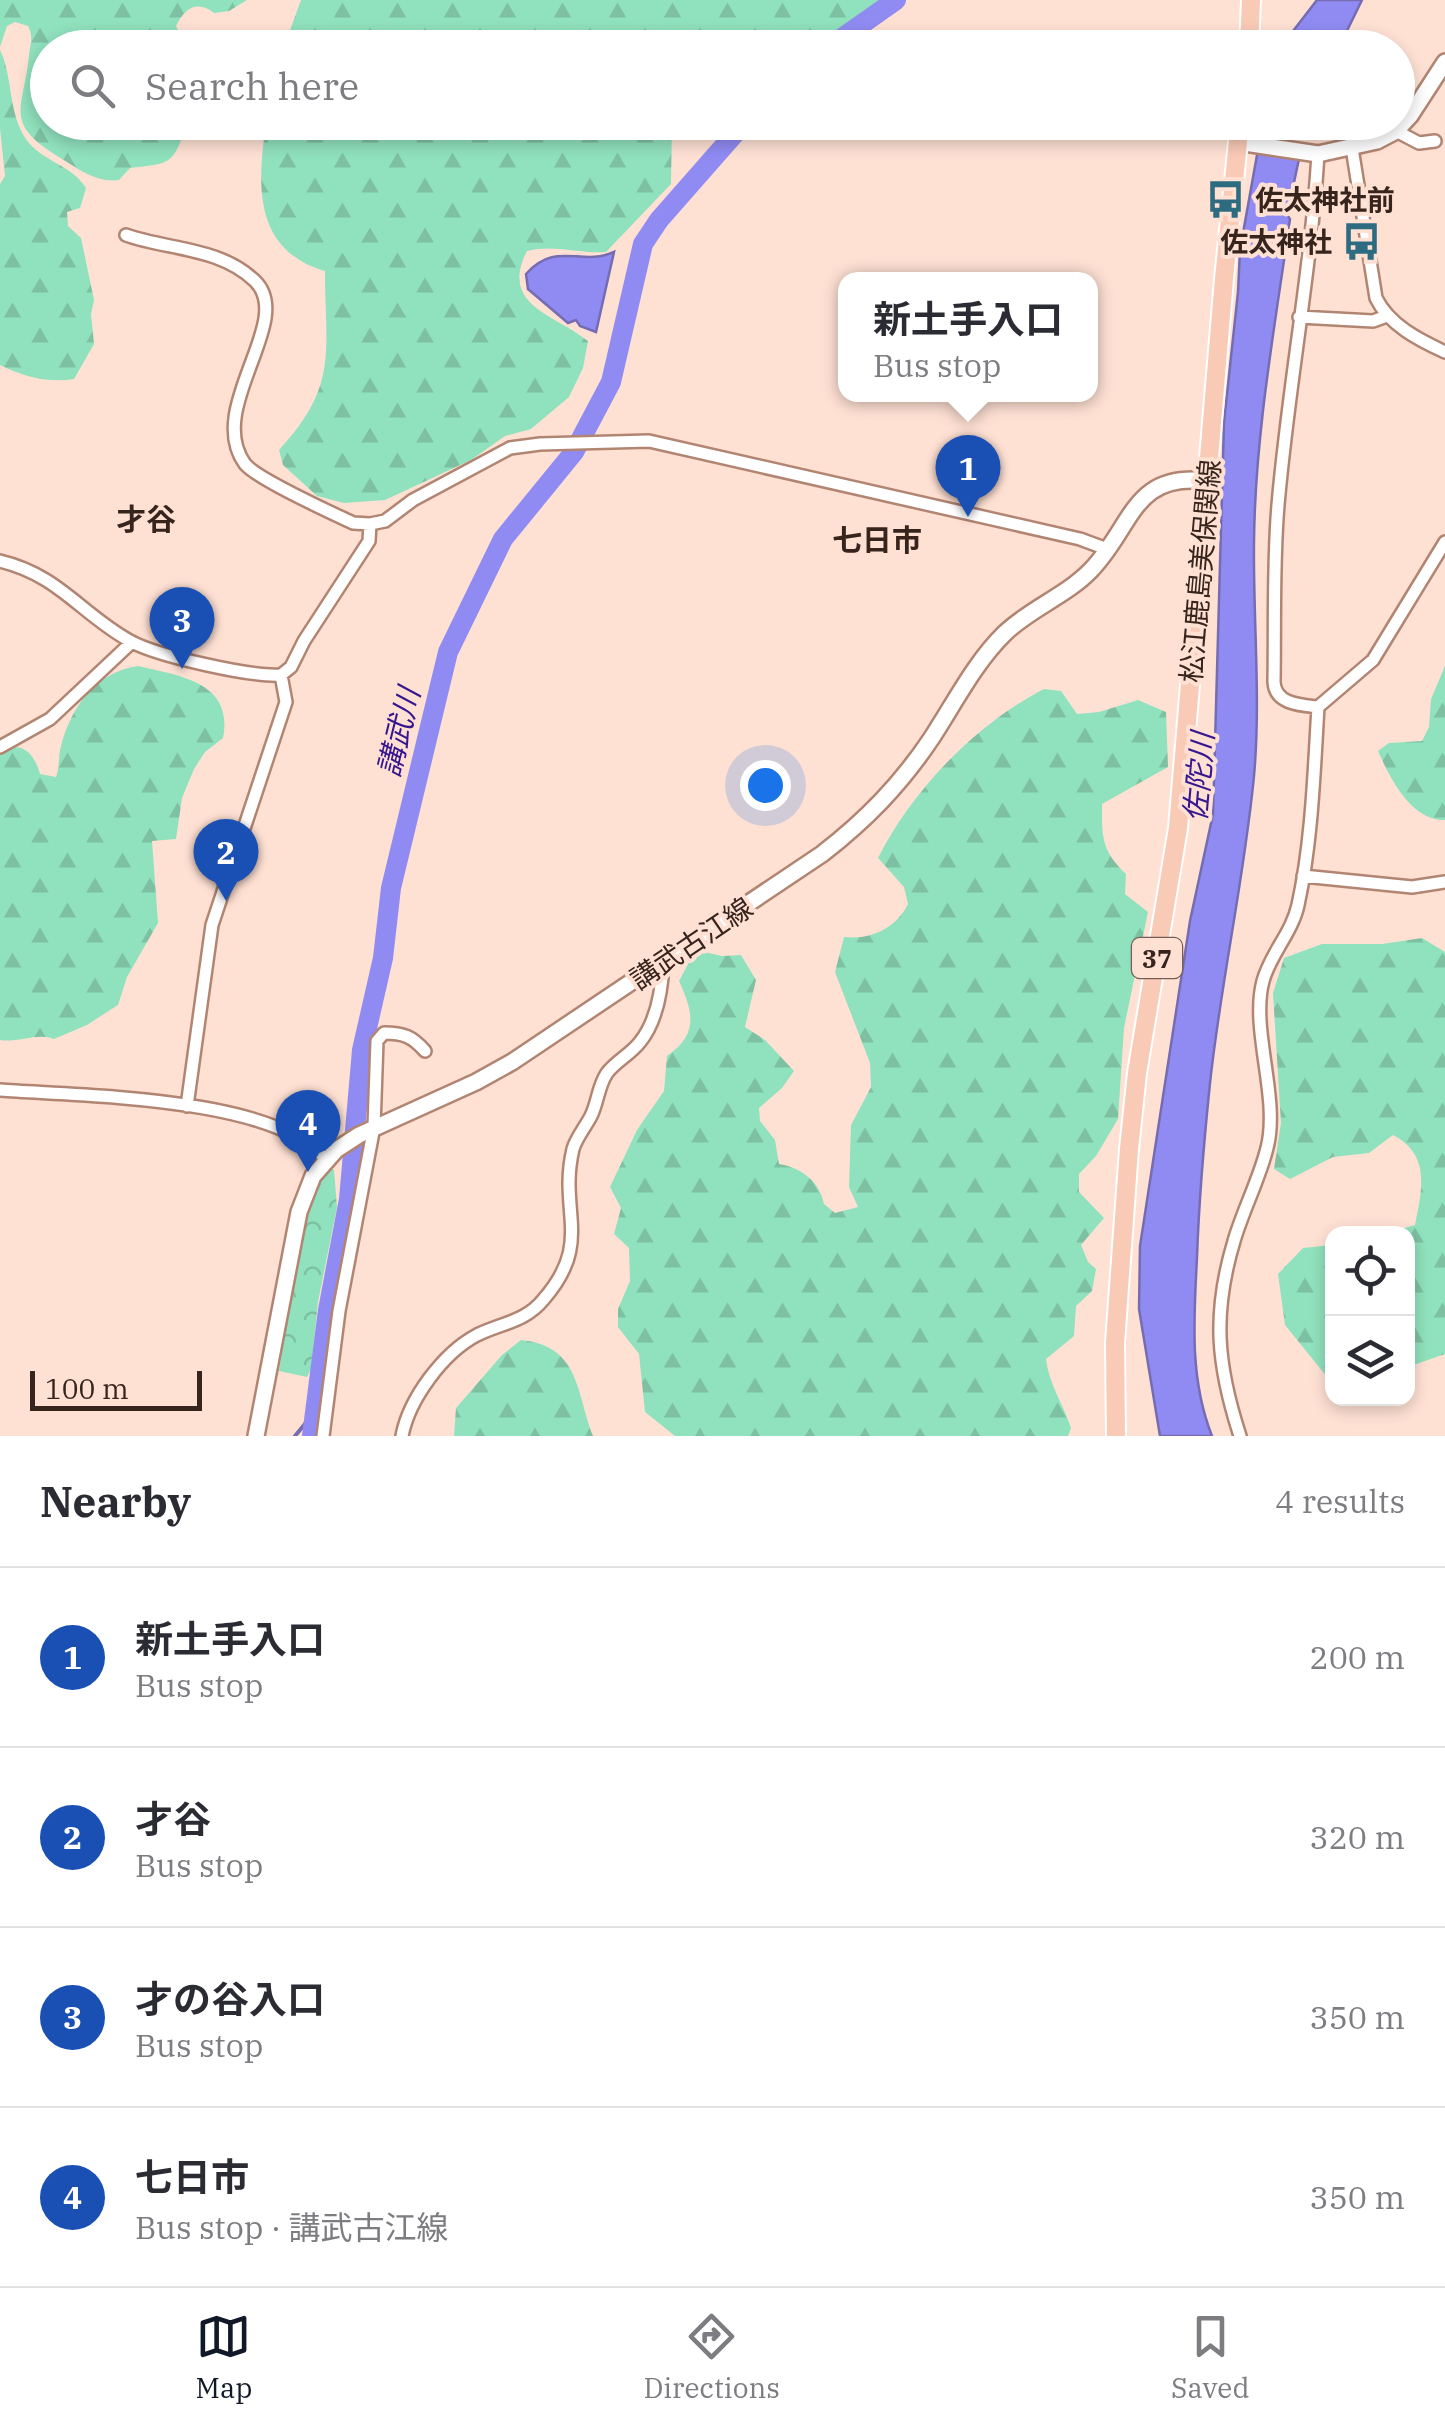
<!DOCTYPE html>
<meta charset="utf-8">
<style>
body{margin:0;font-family:"IBM Plex Serif","Noto Sans JP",serif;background:#f2f2f3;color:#2b2b33}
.controls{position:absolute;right:30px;bottom:30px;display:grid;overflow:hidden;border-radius:20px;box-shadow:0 5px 15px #0003}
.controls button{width:90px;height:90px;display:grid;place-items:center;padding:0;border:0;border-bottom:2px solid #e1e1e2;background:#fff;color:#2b2b33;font:50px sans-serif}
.scale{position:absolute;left:30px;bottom:25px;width:172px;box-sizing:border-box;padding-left:10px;border:5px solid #37241d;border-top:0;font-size:28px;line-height:35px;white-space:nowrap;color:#37241d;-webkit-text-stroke:8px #ffe1d4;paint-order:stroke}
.you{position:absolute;left:765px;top:785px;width:35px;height:35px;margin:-25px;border:8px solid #fff;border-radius:50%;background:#1a73e8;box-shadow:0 0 0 15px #1a73e833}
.badge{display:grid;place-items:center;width:65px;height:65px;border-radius:50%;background:#111827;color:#fff;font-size:32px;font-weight:700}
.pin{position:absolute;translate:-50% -82px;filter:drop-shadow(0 2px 5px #0008)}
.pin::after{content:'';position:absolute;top:52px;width:35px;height:30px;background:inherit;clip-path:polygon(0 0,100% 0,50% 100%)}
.popup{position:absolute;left:838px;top:272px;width:260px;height:130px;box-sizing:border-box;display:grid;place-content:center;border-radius:20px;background:#fff;filter:drop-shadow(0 2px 8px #0005);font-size:32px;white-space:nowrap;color:#7c7c81}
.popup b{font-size:38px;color:#2b2b33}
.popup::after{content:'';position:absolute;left:50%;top:100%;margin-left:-20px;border:20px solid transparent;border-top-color:#fff}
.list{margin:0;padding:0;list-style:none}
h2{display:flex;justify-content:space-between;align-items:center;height:130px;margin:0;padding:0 40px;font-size:42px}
h2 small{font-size:32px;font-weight:400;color:#7c7c81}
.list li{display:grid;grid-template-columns:65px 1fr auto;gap:30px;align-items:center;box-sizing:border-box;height:180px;padding:0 40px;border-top:2px solid #e1e1e2}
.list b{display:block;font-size:38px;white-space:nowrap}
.list p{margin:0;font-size:32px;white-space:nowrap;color:#7c7c81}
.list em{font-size:32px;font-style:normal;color:#7c7c81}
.icon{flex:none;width:55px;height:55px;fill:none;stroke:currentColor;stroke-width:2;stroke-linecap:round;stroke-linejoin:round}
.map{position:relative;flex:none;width:1445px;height:1436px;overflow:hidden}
.search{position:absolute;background:#fff;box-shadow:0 5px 15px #0003;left:30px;right:30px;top:30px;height:110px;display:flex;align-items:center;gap:25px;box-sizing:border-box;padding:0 35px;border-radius:55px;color:#7c7c81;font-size:38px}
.sheet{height:850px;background:#fff}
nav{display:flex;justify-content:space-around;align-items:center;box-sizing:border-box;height:140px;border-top:2px solid #e1e1e2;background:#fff;font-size:28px;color:#7c7c81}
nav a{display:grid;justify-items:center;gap:5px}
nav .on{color:#111827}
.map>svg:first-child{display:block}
.forest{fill:url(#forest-firs)}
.park{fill:url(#park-crowns)}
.water{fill:#908bf2;stroke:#756cb2;stroke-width:2.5}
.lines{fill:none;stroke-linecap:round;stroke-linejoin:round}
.stream{stroke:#756cb2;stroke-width:4}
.river{stroke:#908bf2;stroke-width:20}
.street-casing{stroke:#b28572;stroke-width:16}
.secondary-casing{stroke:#b28572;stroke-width:20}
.primary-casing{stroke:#fff;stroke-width:22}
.street{stroke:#fff;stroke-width:11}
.secondary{stroke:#fff;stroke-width:15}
.primary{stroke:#f9cab6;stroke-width:18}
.labels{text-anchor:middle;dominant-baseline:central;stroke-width:8;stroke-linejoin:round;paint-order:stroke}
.shield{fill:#ffe1d4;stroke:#735d54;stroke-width:2.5}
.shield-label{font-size:25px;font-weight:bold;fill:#37241d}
.poi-label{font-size:28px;font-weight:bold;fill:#37241d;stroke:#ffe1d4;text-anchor:start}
.street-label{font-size:28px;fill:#37241d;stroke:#ffe1d4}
.neighbourhood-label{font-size:30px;font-weight:bold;fill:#37241d;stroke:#ffe1d4}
.water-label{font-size:30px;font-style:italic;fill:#371790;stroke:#ffe1d4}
</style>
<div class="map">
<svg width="1445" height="1436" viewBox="0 0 1445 1436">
<defs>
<pattern id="forest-firs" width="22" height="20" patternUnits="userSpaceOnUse" patternTransform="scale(2.5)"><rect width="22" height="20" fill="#90e1bd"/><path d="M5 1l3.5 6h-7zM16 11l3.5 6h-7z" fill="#7dc1a2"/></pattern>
<pattern id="park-crowns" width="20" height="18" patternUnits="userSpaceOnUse" patternTransform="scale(2.5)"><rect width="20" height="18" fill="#90e1bd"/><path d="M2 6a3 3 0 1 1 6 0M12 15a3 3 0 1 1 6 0" fill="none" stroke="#7dc1a2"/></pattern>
</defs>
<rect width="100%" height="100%" fill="#ffe1d4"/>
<path class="forest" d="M 0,0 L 247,0 L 229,11 L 214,13 C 197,0 185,8 176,26 L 187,47 L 48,48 L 48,122 L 187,123 C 173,166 171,163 130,168 L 119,180 C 97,183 80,170 62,159 C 2,123 23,111 29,56 C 30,43 34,38 28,26 L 15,22 L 7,26 L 0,47 Z
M 301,0 L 886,0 L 831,35 L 817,47 L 284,47 Z
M 0,50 C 13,76 8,113 26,139 C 41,161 72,165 86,188 L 80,208 L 67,212 L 68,226 L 81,238 L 94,300 L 91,314 L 94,344 L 74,379 C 47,383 25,377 0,365 L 0,184 L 5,176 L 0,128 Z
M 672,123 L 671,184 L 606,252 C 579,254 554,244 527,251 C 499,306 555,314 588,341 L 583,368 L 569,397 L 531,429 L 505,436 L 471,460 L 385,500 L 344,503 L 317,496 L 283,465 L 279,450 C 339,385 325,352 325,271 C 253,250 257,185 266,123 Z
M 138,666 C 180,676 234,682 223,738 L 205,752 L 194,769 L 182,798 L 176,839 L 152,841 L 158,923 L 127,977 L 118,1005 L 87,1025 L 54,1039 C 38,1032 18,1043 0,1040 L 0,753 C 20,739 34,752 40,774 L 56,777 C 60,766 58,756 61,746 C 71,707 96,672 138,666 Z
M 1445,666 L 1445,820 C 1411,821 1390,778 1378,751 L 1389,743 L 1422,741 L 1429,727 L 1431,699 Z
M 1044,689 L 1061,691 L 1077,714 L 1099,712 L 1138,700 L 1166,712 L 1168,767 L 1102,804 C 1102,837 1101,850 1126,874 L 1125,894 L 1148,912 L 1124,1028 L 1118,1119 L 1096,1156 L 1079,1174 L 1079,1192 L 1104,1218 L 1081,1245 L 1088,1262 L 1096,1269 L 1092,1291 L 1076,1306 L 1074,1336 L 1046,1359 C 1049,1384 1063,1404 1071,1428 L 1068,1436 L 675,1436 L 645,1412 L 639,1354 L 618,1327 L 618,1309 L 630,1281 L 629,1248 L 614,1234 L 621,1208 L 610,1187 L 637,1130 L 664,1091 L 667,1056 C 698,1035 694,1013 679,981 L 688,964 L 700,951 L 722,956 L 741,955 L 756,980 L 745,1027 L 765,1040 L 794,1071 L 782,1088 L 759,1108 L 760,1121 L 775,1140 L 779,1164 C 801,1167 820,1182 824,1204 L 835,1213 L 858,1207 L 849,1187 L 851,1125 L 871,1087 L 870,1063 L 835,972 L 844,937 C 872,940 896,928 908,904 L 904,887 L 878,858 C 913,789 976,724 1044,689 Z
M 1422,938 L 1445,952 L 1445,1354 L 1408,1367 L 1408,1234 L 1388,1233 L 1415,1225 C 1422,1189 1431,1155 1393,1135 L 1369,1153 L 1333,1157 L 1290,1179 L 1274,1169 L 1281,1123 L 1273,993 L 1284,958 L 1322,944 L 1382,944 Z
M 1332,1245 L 1332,1383 L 1285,1325 L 1278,1274 L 1303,1248 Z
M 521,1340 C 580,1346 576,1392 593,1436 L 454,1436 L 456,1408 L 502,1355 Z"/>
<path class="park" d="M 330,1167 L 334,1170 L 337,1207 L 318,1302 L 311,1369 L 307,1377 L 279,1371 C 289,1315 298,1211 330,1167 Z"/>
<path class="water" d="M 1317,0 L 1362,0 L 1339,47 L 1287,47 L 1293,31 Z
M 1261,153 L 1299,159 L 1287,215 L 1290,219 C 1275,326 1255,434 1254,542 C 1253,621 1261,698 1254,776 C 1244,880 1221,981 1210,1083 C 1204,1141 1199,1199 1197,1257 C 1194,1317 1189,1378 1212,1436 L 1160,1436 L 1139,1309 L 1140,1246 L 1190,921 L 1213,814 L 1224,422 L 1238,292 L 1240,250 L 1257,155 Z
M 614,252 L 596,332 L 580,326 L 576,320 L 568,323 L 528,289 L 526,274 C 556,240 581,267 614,252 Z"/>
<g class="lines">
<path class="stream" d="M 295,1436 L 314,1413"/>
<path class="river" d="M 828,48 L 896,0
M 312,1436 L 328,1310 L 349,1199 L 362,1050 L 383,958 L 391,888 L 448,652 L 503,539 L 574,452 L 611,382 L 643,244 L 659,220 L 745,122"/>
<defs>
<path id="street" d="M 1396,131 L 1419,143 L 1435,141
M 1352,148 L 1376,298 C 1389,325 1419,340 1445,352
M 126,235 C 168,250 220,247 255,281 C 296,321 204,408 245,464 C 257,479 332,513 353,523 L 370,524 L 385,521 L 413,500 L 510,448 L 540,444 L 649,441 L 1080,539 L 1107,549
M 1299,317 L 1373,321 L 1387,316
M 0,561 C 59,575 81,614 130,641 C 157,656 251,677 281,675 L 291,667 L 304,641 L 369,541 L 370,524
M 1318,707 C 1300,705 1275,704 1274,682 C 1275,623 1273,563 1278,505 C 1288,388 1311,271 1318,154
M 0,747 L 50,719 L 132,642
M 1303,876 L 1412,887 L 1445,882
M 0,1090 C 78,1096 274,1096 325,1159
M 187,1106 L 212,925 L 286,702 L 281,675
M 323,1436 L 339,1311 L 374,1127 L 377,1041 L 384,1033 C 403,1033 412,1036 425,1051
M 402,1436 C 409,1399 443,1353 477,1335 C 501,1323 525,1322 543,1300 C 594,1242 558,1212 573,1149 C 576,1138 586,1126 591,1116 C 598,1102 598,1086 607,1073 C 616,1061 631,1054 640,1042 C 657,1021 662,988 663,963
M 1240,1436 C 1217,1365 1212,1314 1234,1241 C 1243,1210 1259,1180 1267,1148 C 1280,1098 1250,1029 1263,981 C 1270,954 1292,933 1298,905 C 1312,841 1314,772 1318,707 L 1373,660 L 1445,542"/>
<path id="secondary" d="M 1238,142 L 1318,154 L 1377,141 L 1396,131 L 1410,116 L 1445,62
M 256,1436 L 299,1212 L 313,1176 L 336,1150 L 359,1135 L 476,1082 L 512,1062 L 822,854 C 866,820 900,785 931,739 C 954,704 975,662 1005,633 C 1031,608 1066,596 1091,570 C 1134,525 1132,472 1208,481"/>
<path id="primary" d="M 1249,48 L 1251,0
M 1116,1436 L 1115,1343 L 1129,1149 L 1137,1073 L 1178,828 L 1224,279 L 1240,122"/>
</defs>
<use href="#street" class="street-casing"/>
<use href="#secondary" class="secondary-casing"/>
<use href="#primary" class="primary-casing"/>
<use href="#street" class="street"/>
<use href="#secondary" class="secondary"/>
<use href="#primary" class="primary"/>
</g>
<defs>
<symbol id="bus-bare" viewBox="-9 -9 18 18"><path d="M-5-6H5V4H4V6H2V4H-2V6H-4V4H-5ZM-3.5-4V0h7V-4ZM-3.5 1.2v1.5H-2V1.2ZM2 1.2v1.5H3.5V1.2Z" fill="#2d6b81" stroke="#ffe1d4" stroke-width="2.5" paint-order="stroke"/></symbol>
</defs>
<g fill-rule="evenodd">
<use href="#bus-bare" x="1198" y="172" width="55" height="55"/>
<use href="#bus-bare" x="1334" y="214" width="55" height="55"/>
</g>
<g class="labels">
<rect class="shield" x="1132" y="938" width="50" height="40" rx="8"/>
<g class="shield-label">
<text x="1157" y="958">37</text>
</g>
<g class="poi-label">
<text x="1255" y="199">佐太神社前</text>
<text x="1332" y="241" text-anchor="end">佐太神社</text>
</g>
<g class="street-label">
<text transform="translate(1200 571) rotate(-85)">松江鹿島美保関線</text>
<text transform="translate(691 943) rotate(-34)">講武古江線</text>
</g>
<g class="neighbourhood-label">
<text x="146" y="518">才谷</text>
<text x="877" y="539">七日市</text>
</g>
<g class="water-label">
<text transform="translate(398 732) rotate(-76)">講武川</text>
<text transform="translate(1198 777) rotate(-85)">佐陀川</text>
</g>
</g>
</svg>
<div class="controls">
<button><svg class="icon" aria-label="locate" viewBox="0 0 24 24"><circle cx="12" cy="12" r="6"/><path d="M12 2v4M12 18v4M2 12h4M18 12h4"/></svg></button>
<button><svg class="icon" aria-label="layers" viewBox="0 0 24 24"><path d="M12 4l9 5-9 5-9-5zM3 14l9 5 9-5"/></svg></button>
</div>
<div class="scale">100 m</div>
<div class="you"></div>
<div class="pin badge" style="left:968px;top:517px;background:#1a4fb4">1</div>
<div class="popup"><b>新土手入口</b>Bus stop</div>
<div class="pin badge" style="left:226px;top:901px;background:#1a4fb4">2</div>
<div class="pin badge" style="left:182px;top:669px;background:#1a4fb4">3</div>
<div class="pin badge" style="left:308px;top:1172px;background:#1a4fb4">4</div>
<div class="search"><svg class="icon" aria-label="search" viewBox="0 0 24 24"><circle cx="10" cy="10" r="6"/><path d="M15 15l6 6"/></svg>Search here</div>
</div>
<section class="sheet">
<h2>Nearby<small>4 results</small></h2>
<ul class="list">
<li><span class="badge" style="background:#1a4fb4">1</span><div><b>新土手入口</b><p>Bus stop</p></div><em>200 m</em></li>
<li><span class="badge" style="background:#1a4fb4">2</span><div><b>才谷</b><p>Bus stop</p></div><em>320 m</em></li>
<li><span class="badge" style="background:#1a4fb4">3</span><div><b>才の谷入口</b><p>Bus stop</p></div><em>350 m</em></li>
<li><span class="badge" style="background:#1a4fb4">4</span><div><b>七日市</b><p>Bus stop · 講武古江線</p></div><em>350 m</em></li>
</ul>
</section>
<nav>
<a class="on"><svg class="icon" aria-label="map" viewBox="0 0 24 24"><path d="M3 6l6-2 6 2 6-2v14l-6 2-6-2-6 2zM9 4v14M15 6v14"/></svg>Map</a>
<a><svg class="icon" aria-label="directions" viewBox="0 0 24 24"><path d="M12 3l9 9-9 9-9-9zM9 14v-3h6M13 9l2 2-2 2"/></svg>Directions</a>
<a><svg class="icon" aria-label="saved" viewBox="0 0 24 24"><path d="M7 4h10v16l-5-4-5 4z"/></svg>Saved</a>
</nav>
